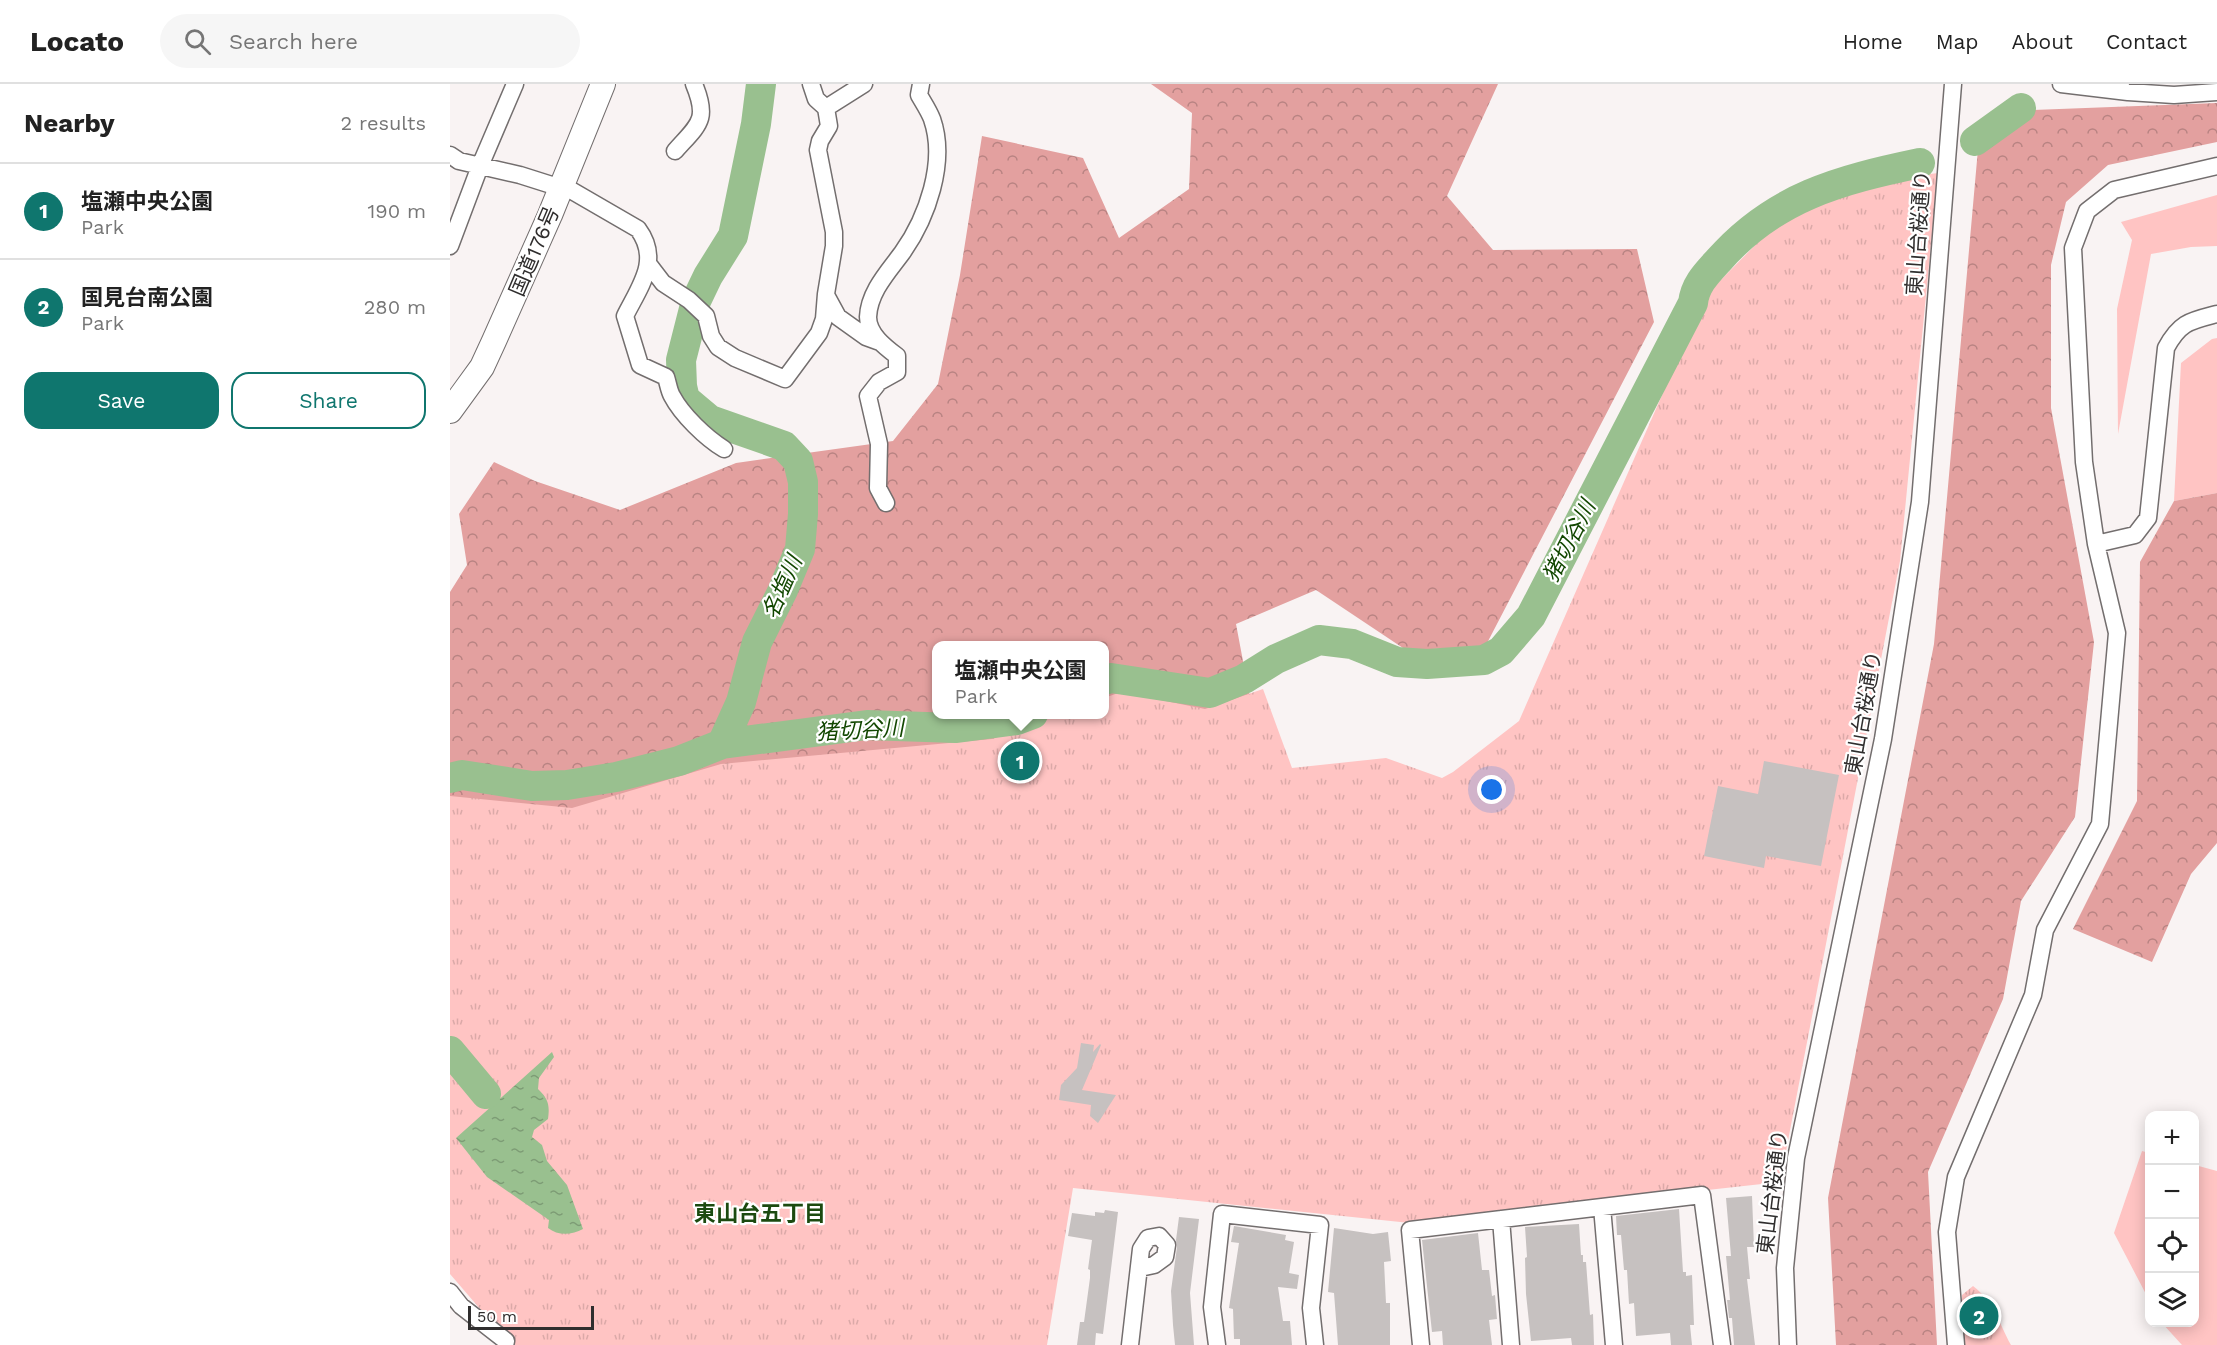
<!DOCTYPE html>
<meta charset="utf-8">
<style>
body{margin:0;font-family:"Work Sans","Noto Sans JP",sans-serif;background:#f6f6f6;color:#222}
.controls{position:absolute;right:18px;bottom:18px;display:grid;overflow:hidden;border-radius:12px;box-shadow:0 3px 15px #0003}
.controls button{width:54px;height:54px;display:grid;place-items:center;padding:0;border:0;border-bottom:2px solid #e0e0e0;background:#fff;color:#222;font:30px sans-serif}
.scale{position:absolute;left:18px;bottom:15px;width:126px;box-sizing:border-box;padding-left:6px;border:3px solid #302e2e;border-top:0;font-size:16px;line-height:21px;white-space:nowrap;color:#302e2e;-webkit-text-stroke:4px #fff;paint-order:stroke}
.you{position:absolute;left:1042px;top:706px;width:21px;height:21px;margin:-15px;border:4px solid #fff;border-radius:50%;background:#1a73e8;box-shadow:0 0 0 9px #1a73e833}
.badge{display:grid;place-items:center;width:39px;height:39px;border-radius:50%;background:#0f766e;color:#fff;font-size:20px;font-weight:700}
.pin{position:absolute;translate:-50% -50%;border:3px solid #fff;box-shadow:0 2px 6px #0006}
.popup{position:absolute;left:482px;top:557px;width:177px;height:78px;box-sizing:border-box;display:grid;place-content:center;border-radius:12px;background:#fff;filter:drop-shadow(0 2px 4px #0005);font-size:20px;white-space:nowrap;color:#767676}
.popup b{font-size:22px;color:#222}
.popup::after{content:'';position:absolute;left:50%;top:100%;margin-left:-12px;border:12px solid transparent;border-top-color:#fff}
.list{margin:0;padding:0;list-style:none}
h2{display:flex;justify-content:space-between;align-items:center;height:78px;margin:0;padding:0 24px;font-size:26px}
h2 small{font-size:20px;font-weight:400;color:#767676}
.list li{display:grid;grid-template-columns:39px 1fr auto;gap:18px;align-items:center;box-sizing:border-box;height:96px;padding:0 24px;border-top:2px solid #e0e0e0}
.list b{display:block;font-size:22px;white-space:nowrap}
.list p{margin:0;font-size:20px;white-space:nowrap;color:#767676}
.list em{font-size:20px;font-style:normal;color:#767676}
.actions{display:flex;gap:12px;padding:18px 24px}
.actions a{flex:1;padding:14px 0;border:2px solid #0f766e;border-radius:18px;text-align:center;font-size:21px;color:#0f766e}
.actions .main{background:#0f766e;color:#fff}
.icon{flex:none;width:33px;height:33px;fill:none;stroke:currentColor;stroke-width:2;stroke-linecap:round;stroke-linejoin:round}
.map{position:relative;flex:none;width:1767px;height:1261px;overflow:hidden}
header{display:flex;align-items:center;gap:36px;box-sizing:border-box;height:84px;padding:0 30px;background:#fff;border-bottom:2px solid #e0e0e0}
header strong{font-size:28px}
nav{display:flex;gap:33px;margin-inline-start:auto;font-size:21px}
.search{width:420px;height:54px;background:#f6f6f6;display:flex;align-items:center;gap:15px;box-sizing:border-box;padding:0 21px;border-radius:33px;color:#767676;font-size:22px}
main{display:flex}
aside{flex:1;background:#fff}
.map>svg:first-child{display:block}
.grass{fill:#ffc4c3}
.forest{fill:url(#forest-crowns);fill-rule:evenodd}
.park{fill:url(#park-tufts)}
.water{fill:url(#water-ripples)}
.lines{fill:none;stroke-linecap:round;stroke-linejoin:round}
.river{stroke:#99c08f;stroke-width:30}
.building{fill:#c6c1c0}
.minor-casing{stroke:#736e6e;stroke-width:19}
.highway-casing{stroke:#736e6e;stroke-width:26}
.minor{stroke:#fff;stroke-width:16}
.highway{stroke:#fff;stroke-width:24}
.labels{text-anchor:middle;dominant-baseline:central;stroke-width:4.5;stroke-linejoin:round;paint-order:stroke}
.street-label{font-size:21px;fill:#302e2e;stroke:#fff}
.water-label{font-size:22px;font-style:italic;fill:#124701;stroke:#fff}
.neighbourhood-label{font-size:22px;font-weight:bold;fill:#1c4a10;stroke:#fff}
</style>
<header>
<strong>Locato</strong>
<div class="search"><svg class="icon" aria-label="search" viewBox="0 0 24 24"><circle cx="10" cy="10" r="6"/><path d="M15 15l6 6"/></svg>Search here</div>
<nav><a>Home</a><a>Map</a><a>About</a><a>Contact</a></nav>
</header>
<main>
<aside>
<h2>Nearby<small>2 results</small></h2>
<ul class="list">
<li><span class="badge">1</span><div><b>塩瀬中央公園</b><p>Park</p></div><em>190 m</em></li>
<li><span class="badge">2</span><div><b>国見台南公園</b><p>Park</p></div><em>280 m</em></li>
</ul>
<div class="actions"><a class="main">Save</a><a>Share</a></div>
</aside>
<div class="map">
<svg width="1767" height="1261" viewBox="0 0 1767 1261">
<defs>
<pattern id="forest-crowns" width="20" height="18" patternUnits="userSpaceOnUse" patternTransform="scale(1.5)"><rect width="20" height="18" fill="#e3a09f"/><path d="M2 6a3 3 0 1 1 6 0M12 15a3 3 0 1 1 6 0" fill="none" stroke="#b88382"/></pattern>
<pattern id="park-tufts" width="24" height="20" patternUnits="userSpaceOnUse" patternTransform="scale(1.5)"><rect width="24" height="20" fill="#ffc4c3"/><path d="M3 7l-1-3M5 7V3M7 7l1-3M15 17l-1-3M17 17v-4M19 17l1-3" fill="none" stroke="#dba9a8"/></pattern>
<pattern id="water-ripples" width="26" height="14" patternUnits="userSpaceOnUse" patternTransform="scale(1.5)"><rect width="26" height="14" fill="#99c08f"/><path d="M2 4q2-2 4 0t4 0M15 11q2-2 4 0t4 0" fill="none" stroke="#7d9c75"/></pattern>
</defs>
<rect width="100%" height="100%" fill="#f9f3f3"/>
<path class="grass" d="M 1767,111 L 1767,162 L 1741,163 L 1701,170 L 1668,350 L 1667,225 L 1682,156 L 1671,138 Z
M 1767,254 L 1767,409 L 1724,417 L 1731,279 L 1762,255 Z
M 1692,1067 L 1699,1069 L 1699,1216 L 1664,1149 Z
M 1745,1081 L 1767,1087 L 1767,1261 L 1732,1261 L 1712,1239 L 1744,1238 Z"/>
<path class="forest" d="M 701,0 L 1048,0 L 997,112 L 1043,166 L 1187,165 L 1204,238 L 1035,563 L 956,566 L 866,506 L 786,540 L 806,646 L 0,951 L 0,508 L 17,481 L 9,430 L 44,378 L 85,397 L 170,426 L 286,379 L 443,357 L 488,300 L 510,191 L 532,52 L 633,74 L 669,154 L 739,105 L 742,29 ZM 486,562 L 654,562 L 654,630 L 486,630 Z
M 1767,19 L 1767,58 L 1658,81 L 1616,118 L 1601,181 L 1601,324 L 1644,558 L 1625,733 L 1571,817 L 1553,915 L 1478,1088 L 1487,1261 L 1386,1261 L 1378,1114 L 1484,560 L 1528,65 L 1583,26 Z
M 1767,409 L 1767,759 L 1741,790 L 1702,878 L 1623,845 L 1687,717 L 1690,478 L 1724,417 Z"/>
<path class="park" d="M 1488,89 L 1450,477 L 1330,1098 L 960,1139 L 623,1104 L 597,1261 L 61,1261 L 0,1190 L 0,712 L 122,724 L 271,680 L 542,655 L 609,631 L 654,630 L 654,614 L 671,608 L 755,625 L 813,605 L 842,684 L 936,674 L 992,694 L 1003,688 L 1069,637 L 1256,211 L 1324,142 L 1416,98 Z
M 1523,1202 C 1544,1218 1549,1239 1561,1261 L 1515,1261 L 1512,1244 L 1512,1211 Z"/>
<path class="water" d="M 102,968 L 104,973 L 89,994 L 88,1005 C 98,1015 100,1020 98,1035 L 84,1046 L 82,1053 L 92,1061 L 97,1077 L 117,1101 L 133,1145 C 122,1151 108,1152 98,1144 L 99,1136 L 37,1093 L 6,1054 Z"/>
<g class="lines">
<path class="river" d="M 1525,57 L 1571,24
M 654,596 L 661,594 L 760,609 L 794,595 L 826,575 L 869,556 L 902,560 L 947,578 L 977,580 L 1034,576 L 1051,567 L 1081,532 L 1243,219 C 1245,201 1256,190 1268,177 C 1324,113 1389,96 1470,79
M 272,660 L 291,618 L 307,558 L 333,506 L 350,465 L 353,430 L 353,398 L 348,377 L 334,362 L 260,336 L 235,315 L 232,302 L 231,276 L 246,217 L 258,192 L 283,152 L 306,40 L 311,0
M 0,694 L 12,691 L 82,702 L 117,701 L 166,693 L 229,677 L 272,660 L 417,641 L 505,644 L 567,636 L 583,630
M 0,967 L 36,1010"/>
</g>
<path class="building" d="M 1314,677 L 1389,691 L 1371,782 L 1316,772 L 1314,784 L 1254,772 L 1268,702 L 1308,710 Z
M 631,959 L 644,961 L 643,968 L 650,960 L 651,961 L 632,1006 L 666,1011 L 648,1039 L 640,1032 L 641,1021 L 609,1016 L 611,1001 L 627,984 Z
M 1302,1112 L 1304,1163 L 1297,1163 L 1300,1195 L 1297,1195 L 1305,1261 L 1284,1261 L 1282,1234 L 1279,1234 L 1277,1216 L 1280,1216 L 1276,1172 L 1281,1172 L 1276,1114 Z
M 1229,1125 L 1233,1188 L 1236,1188 L 1236,1192 L 1242,1191 L 1244,1241 L 1240,1241 L 1242,1261 L 1221,1261 L 1220,1249 L 1186,1252 L 1184,1219 L 1179,1220 L 1177,1186 L 1174,1186 L 1171,1151 L 1167,1151 L 1166,1132 Z
M 655,1126 L 668,1128 L 653,1250 L 646,1249 L 645,1261 L 627,1261 L 630,1238 L 634,1238 L 640,1194 L 640,1186 L 638,1185 L 642,1156 L 618,1152 L 622,1129 L 645,1132 L 645,1128 L 654,1129 Z
M 729,1133 L 749,1135 L 740,1209 L 744,1261 L 725,1261 L 723,1241 L 721,1207 L 727,1163 L 726,1156 Z
M 1129,1140 L 1131,1171 L 1133,1171 L 1133,1178 L 1136,1178 L 1140,1231 L 1143,1230 L 1144,1261 L 1122,1261 L 1121,1254 L 1081,1257 L 1076,1210 L 1075,1174 L 1077,1173 L 1075,1143 Z
M 784,1142 L 836,1151 L 835,1156 L 844,1158 L 839,1189 L 849,1191 L 847,1205 L 828,1203 L 833,1237 L 840,1237 L 842,1261 L 790,1261 L 790,1255 L 784,1255 L 783,1225 L 779,1224 L 789,1159 L 781,1158 Z
M 884,1144 L 923,1150 L 938,1148 L 941,1177 L 934,1178 L 936,1219 L 940,1219 L 940,1261 L 888,1261 L 884,1209 L 878,1208 Z
M 1028,1149 L 1032,1186 L 1039,1186 L 1042,1212 L 1045,1211 L 1047,1235 L 1039,1236 L 1042,1261 L 993,1261 L 992,1247 L 982,1248 L 972,1156 Z"/>
<g class="lines">
<defs>
<path id="minor" d="M 1611,0 L 1678,8 L 1724,11 L 1767,8
M 376,24 L 414,0
M 225,67 C 249,40 259,36 244,0
M 0,71 L 9,77 L 70,91 L 111,104
M 112,101 L 188,145 C 211,176 190,202 175,232 L 190,281 L 216,293 C 218,299 219,307 222,312 C 232,331 256,354 274,365
M 0,162 L 30,82 L 65,0
M 200,182 L 213,199 L 239,216 L 256,232 L 261,252 L 268,263 L 285,274 L 335,295 L 369,249 L 374,235 L 376,210 L 384,162 L 384,148 L 368,66 L 370,57 L 379,42 L 376,24 L 366,15 L 361,0
M 376,211 L 388,233 L 416,253 L 427,257
M 436,419 L 428,404 L 429,360 L 418,312 L 429,298 L 447,288 L 447,272 C 435,263 418,250 418,233 C 419,208 438,188 452,169 C 477,134 497,78 482,35 C 479,27 473,18 469,11 L 471,0
M 1646,460 L 1685,451 L 1698,434 L 1716,264 C 1730,238 1740,237 1767,230
M 1152,1123 L 1164,1261
M 1051,1135 L 1061,1261
M 0,1208 L 11,1222 L 56,1257 L 55,1261
M 680,1261 L 691,1165 L 698,1154 L 709,1152 L 717,1161 L 715,1173 L 704,1181 L 690,1184
M 767,1261 L 762,1223 L 772,1130 L 870,1141 L 861,1224 L 865,1261
M 971,1261 L 960,1146 L 1252,1111 L 1272,1261
M 1338,1261 L 1335,1184 L 1346,1074 L 1433,655 L 1470,418 L 1503,0
M 1506,1261 L 1497,1148 L 1506,1093 L 1583,911 L 1595,846 L 1650,740 L 1667,549 L 1646,460 L 1634,378 L 1623,164 L 1637,127 L 1664,106 L 1767,82"/>
<path id="highway" d="M 0,327 L 32,283 L 44,257 L 100,131 L 153,0"/>
</defs>
<use href="#minor" class="minor-casing"/>
<use href="#highway" class="highway-casing"/>
<use href="#minor" class="minor"/>
<use href="#highway" class="highway"/>
</g>
<g class="labels">
<g class="street-label">
<text transform="translate(1468 149) rotate(-86)">東山台桜通り</text>
<text transform="translate(84 167) rotate(-67)">国道176号</text>
<text transform="translate(1413 629) rotate(-80)">東山台桜通り</text>
<text transform="translate(1322 1108) rotate(-83)">東山台桜通り</text>
</g>
<g class="water-label">
<text transform="translate(1119 457) rotate(-63)">猪切谷川</text>
<text transform="translate(332 503) rotate(-66)">名塩川</text>
<text transform="translate(410 646) rotate(-3)">猪切谷川</text>
</g>
<g class="neighbourhood-label">
<text x="310" y="1129">東山台五丁目</text>
</g>
</g>
</svg>
<div class="controls">
<button>+</button>
<button>−</button>
<button><svg class="icon" aria-label="locate" viewBox="0 0 24 24"><circle cx="12" cy="12" r="6"/><path d="M12 2v4M12 18v4M2 12h4M18 12h4"/></svg></button>
<button><svg class="icon" aria-label="layers" viewBox="0 0 24 24"><path d="M12 4l9 5-9 5-9-5zM3 14l9 5 9-5"/></svg></button>
</div>
<div class="scale">50 m</div>
<div class="you"></div>
<div class="pin badge" style="left:570px;top:677px">1</div>
<div class="popup"><b>塩瀬中央公園</b>Park</div>
<div class="pin badge" style="left:1529px;top:1232px">2</div>
</div>
</main>
